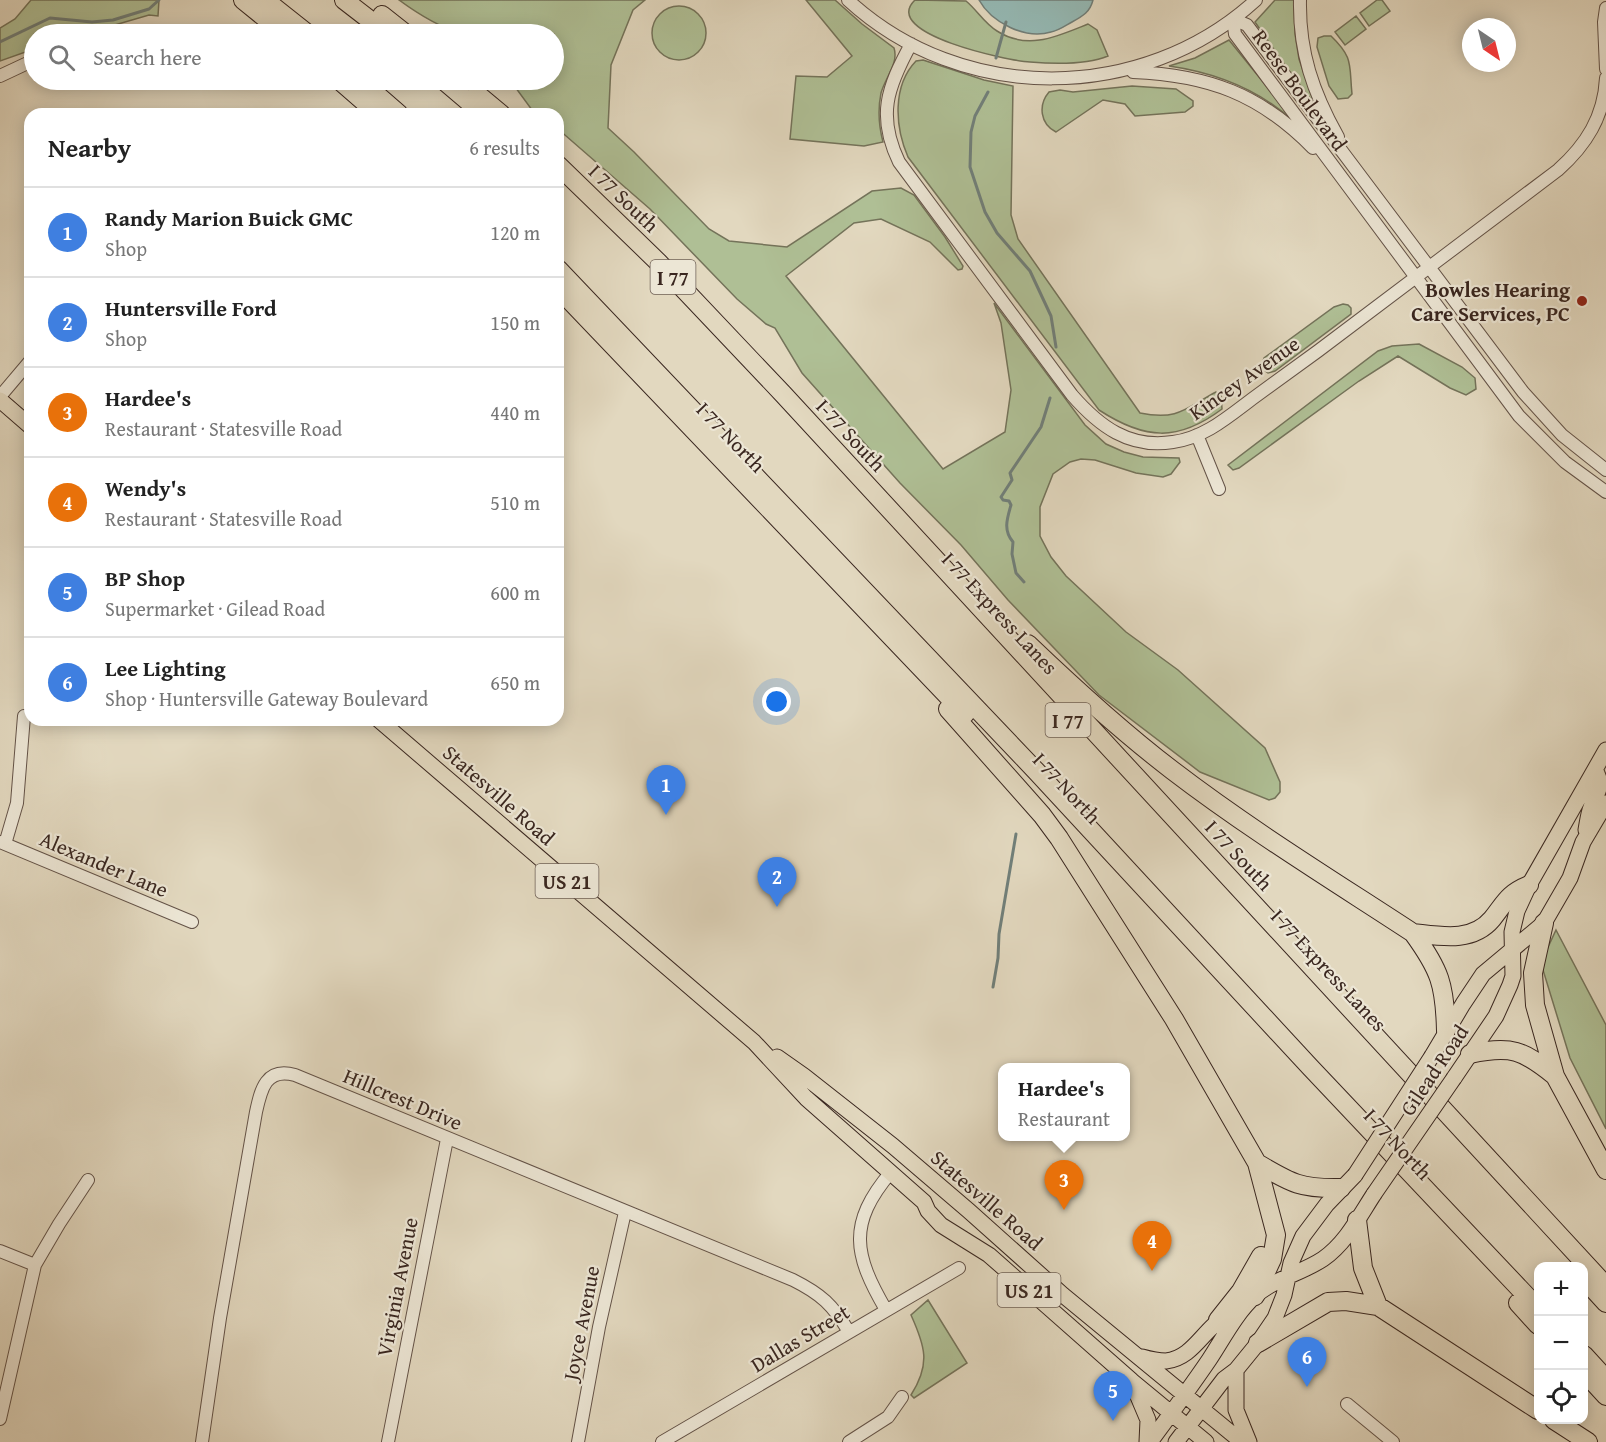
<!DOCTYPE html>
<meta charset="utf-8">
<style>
body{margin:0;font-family:"Gentium Book Plus",serif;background:#f2f2f2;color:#222}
.controls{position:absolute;right:18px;bottom:18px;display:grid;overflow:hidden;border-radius:12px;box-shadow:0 3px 15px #0003}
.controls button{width:54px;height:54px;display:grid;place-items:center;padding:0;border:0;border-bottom:2px solid #e0e0e0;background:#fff;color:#222;font:30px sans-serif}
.compass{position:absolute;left:1462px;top:18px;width:54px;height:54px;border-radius:50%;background:#fff;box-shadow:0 3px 15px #0003;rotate:145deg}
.you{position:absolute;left:777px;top:702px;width:21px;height:21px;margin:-15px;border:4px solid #fff;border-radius:50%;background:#1a73e8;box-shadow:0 0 0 9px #1a73e833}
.badge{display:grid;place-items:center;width:39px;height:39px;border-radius:50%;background:#8f2418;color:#fff;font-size:20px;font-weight:700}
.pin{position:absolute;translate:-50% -50px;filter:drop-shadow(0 2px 3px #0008)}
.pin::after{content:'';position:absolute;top:32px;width:21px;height:18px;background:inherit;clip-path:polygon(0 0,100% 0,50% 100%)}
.popup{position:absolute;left:998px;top:1063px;width:132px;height:78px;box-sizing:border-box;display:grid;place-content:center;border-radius:12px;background:#fff;filter:drop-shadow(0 2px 4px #0005);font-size:20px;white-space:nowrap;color:#767676}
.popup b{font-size:22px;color:#222}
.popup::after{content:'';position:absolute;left:50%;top:100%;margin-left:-12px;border:12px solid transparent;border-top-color:#fff}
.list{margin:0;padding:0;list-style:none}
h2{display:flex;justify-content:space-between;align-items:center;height:78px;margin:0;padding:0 24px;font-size:26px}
h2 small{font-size:20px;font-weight:400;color:#767676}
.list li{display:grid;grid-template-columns:39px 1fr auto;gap:18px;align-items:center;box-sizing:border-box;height:90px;padding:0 24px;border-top:2px solid #e0e0e0}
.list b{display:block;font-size:22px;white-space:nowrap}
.list p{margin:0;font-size:20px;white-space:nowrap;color:#767676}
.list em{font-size:20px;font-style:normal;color:#767676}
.icon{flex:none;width:33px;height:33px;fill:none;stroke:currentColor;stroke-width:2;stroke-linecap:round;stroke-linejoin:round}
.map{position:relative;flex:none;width:1606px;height:1442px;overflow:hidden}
.search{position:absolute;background:#fff;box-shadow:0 3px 15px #0003;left:24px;top:24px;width:540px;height:66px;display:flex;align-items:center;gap:15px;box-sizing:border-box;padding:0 21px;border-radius:33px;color:#767676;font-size:22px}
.panel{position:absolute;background:#fff;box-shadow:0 3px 15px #0003;left:24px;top:108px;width:540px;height:618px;border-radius:18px}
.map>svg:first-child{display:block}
.green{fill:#afbf95;stroke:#74735a;stroke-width:1.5}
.water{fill:#95b9b4;stroke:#717f79;stroke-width:1.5}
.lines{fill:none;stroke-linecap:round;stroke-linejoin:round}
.stream{stroke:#717f79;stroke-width:3}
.minor-casing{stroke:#645348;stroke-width:14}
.major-casing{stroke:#3a2720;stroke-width:17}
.highway-casing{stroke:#3a2720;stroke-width:20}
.minor{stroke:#ece6d5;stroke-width:12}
.major{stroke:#e2d8bf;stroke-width:15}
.highway{stroke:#e2d8bf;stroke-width:18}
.major-bridge-casing{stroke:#3a2720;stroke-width:17;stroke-linecap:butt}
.major-bridge{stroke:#e2d8bf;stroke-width:15}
.poi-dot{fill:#8f2418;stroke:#ece6d5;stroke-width:2}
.labels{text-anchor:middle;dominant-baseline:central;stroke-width:4.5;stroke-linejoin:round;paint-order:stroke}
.shield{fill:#ece6d5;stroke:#6f6056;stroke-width:1.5}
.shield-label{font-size:20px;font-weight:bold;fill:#3a2720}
.street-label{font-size:21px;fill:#3a2720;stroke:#ece6d5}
.poi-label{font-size:21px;font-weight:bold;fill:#3a2720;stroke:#ece6d5;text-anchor:end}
</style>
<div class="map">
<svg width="1606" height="1442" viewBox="0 0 1606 1442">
<rect width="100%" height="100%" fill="#e2d8bf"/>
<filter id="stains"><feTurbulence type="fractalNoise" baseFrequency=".00333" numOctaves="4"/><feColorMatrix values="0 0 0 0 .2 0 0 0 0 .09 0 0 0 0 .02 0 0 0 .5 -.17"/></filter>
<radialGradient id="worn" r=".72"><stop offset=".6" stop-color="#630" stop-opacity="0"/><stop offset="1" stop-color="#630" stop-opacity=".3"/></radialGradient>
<path class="green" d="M 31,0 L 159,0 L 158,16 L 149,15 L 84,34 L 34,34 L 34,49 L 0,61 L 0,28 L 15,19 Z
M 399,0 L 645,0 L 633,10 L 611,65 L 608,128 L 634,152 L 709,229 L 729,241 L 787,247 L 872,191 L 901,188 L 914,195 L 945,237 L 963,266 L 962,269 L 958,270 L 930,242 L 881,219 L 854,223 L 786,276 L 943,469 L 1005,432 L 1011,390 L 1001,323 L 994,303 L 1085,425 L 1106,444 L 1124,452 L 1143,457 L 1179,458 L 1180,462 L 1171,474 L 1163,477 L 1136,473 L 1095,460 L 1081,459 L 1070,462 L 1053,474 L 1040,507 L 1040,536 L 1051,557 L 1066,576 L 1126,632 L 1178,670 L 1265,748 L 1280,782 L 1280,792 L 1275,798 L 1269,800 L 1200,772 L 1099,695 L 1008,600 L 961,545 L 900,483 L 802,373 L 775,328 L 766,324 L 737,299 L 650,209 L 558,129 L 558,114 L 538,114 L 532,110 L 510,80 L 554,80 L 554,34 L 462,34 C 439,27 418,14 399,0 Z
M 806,0 L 835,0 L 862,24 L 894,48 C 899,63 885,78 881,93 C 878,108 879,127 883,142 L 864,146 L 790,139 L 796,76 L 827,77 L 852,56 Z
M 915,0 L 966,1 C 977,10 984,23 997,31 C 1028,51 1058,36 1088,24 L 1097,30 L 1108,56 C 1086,65 1054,64 1030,62 C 1010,61 879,34 915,0 Z
M 1275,0 L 1294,0 L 1295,34 L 1299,59 L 1318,114 L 1255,22 Z
M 1377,0 L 1382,0 L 1390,11 L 1369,26 L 1360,13 Z
M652 33a27 27 0 1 1 54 0a27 27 0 1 1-54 0Z
M 1356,16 L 1366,29 L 1345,45 L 1335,32 Z
M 1324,36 L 1331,36 C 1354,58 1349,65 1352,94 L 1348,98 L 1338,99 L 1329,86 L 1317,47 L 1318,38 Z
M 1229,40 L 1298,125 C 1262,91 1218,73 1169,66 L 1195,58 Z
M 923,60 L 984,80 L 1013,86 L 1011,215 L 1018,239 L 1140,413 C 1178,421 1186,408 1216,392 L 1221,395 L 1222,409 C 1178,442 1145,440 1099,410 L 908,157 C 895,127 892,86 916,61 Z
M 1132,86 L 1176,89 L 1193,101 L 1193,106 L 1185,112 L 1135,116 L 1125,104 L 1103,100 L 1056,132 C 1040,124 1038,105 1049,92 L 1060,90 L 1073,92 Z
M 1343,304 L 1348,305 L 1351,308 L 1351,314 L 1275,371 L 1268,373 L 1264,370 L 1262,364 L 1264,358 L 1334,307 Z
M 1419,344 L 1462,367 L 1475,378 L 1476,389 L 1466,395 L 1450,388 L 1398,356 L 1359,381 L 1239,468 L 1233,470 L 1228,465 L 1378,351 L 1392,346 Z
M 1556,930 L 1606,1025 L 1606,1129 L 1570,1058 L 1543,970 L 1543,958 Z
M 928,1300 L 967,1363 L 914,1398 L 911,1395 C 931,1364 925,1346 911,1315 Z"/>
<path class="water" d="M 979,0 L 1093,0 C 1090,12 1083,16 1072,22 C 1065,26 1058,31 1051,32 C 1025,40 991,22 979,0 Z"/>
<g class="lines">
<path class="stream" d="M 0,42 L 50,18 L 92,22 L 113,20 L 149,9 L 159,0
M 996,58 L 1006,22
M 988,92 L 975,116 L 971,132 L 970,167 L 985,212 L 997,233 L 1030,271 L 1051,316 L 1056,347
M 1024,582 L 1016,573 L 1012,554 L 1013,542 C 1003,530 1007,519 1011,505 L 1009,501 L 1003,500 L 1001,497 L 1012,480 L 1010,473 L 1041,427 L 1050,398
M 993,987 L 998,958 L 999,934 L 1016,834"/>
<defs>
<path id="minor" d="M 848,0 C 962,105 1142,104 1256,0
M 1300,0 C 1299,52 1313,92 1338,137
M 1606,8 L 1604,22 L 1606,69
M 1233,19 L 1235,34 L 1519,416 L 1565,462 L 1606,492
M 1233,19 L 1247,25 L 1523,392 L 1562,435 L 1606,470
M 911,44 C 887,88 877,116 899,162 L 1072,395 C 1099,426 1129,449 1173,442 C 1204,438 1228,417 1252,399 C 1274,383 1296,367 1318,351 C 1398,291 1478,230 1558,170 C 1586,145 1604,117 1606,78
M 1133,72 C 1208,75 1260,94 1313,148
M 0,76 L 34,60
M 3,393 L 30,361
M 1197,435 L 1219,489
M 0,842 L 192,922
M 5,844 L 17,803 L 24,716
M 0,1251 L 35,1265
M 886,1310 C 854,1255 847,1224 891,1172
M 1347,1404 L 1393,1442
M 0,1419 L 35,1265 L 59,1224 L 88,1180
M 202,1442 L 220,1318 L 256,1112 C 261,1089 266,1067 295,1075 L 793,1280 C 821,1294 833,1305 849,1332
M 388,1442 L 447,1139
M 578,1442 L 599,1327 L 625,1212
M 662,1442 L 959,1268
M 849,1442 L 888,1417 L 902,1397"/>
<path id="major" d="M 0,400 L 30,426
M 379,720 L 754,1042 L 806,1098 L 924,1202 L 928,1211 L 941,1225 L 989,1255 L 1132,1381 L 1206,1442
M 1586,830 C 1587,824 1588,817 1590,810 C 1595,793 1606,788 1595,770
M 1432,1056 L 1463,1004 L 1483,974 L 1544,923 L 1570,878 L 1583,842 L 1606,803
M 777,1057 L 804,1076 L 893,1146 L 969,1211 L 1063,1295 L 1242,1442
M 1454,1078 L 1496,1016 L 1510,985 L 1513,976 L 1512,932 L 1517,911 L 1529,885 L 1606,750
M 1142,1357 C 1149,1359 1158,1361 1166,1361 C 1194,1358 1204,1327 1227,1316
M 1236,1370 L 1236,1410 L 1249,1442
M 1134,1387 L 1148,1420 L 1147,1442
M 1150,1442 C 1170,1415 1190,1388 1209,1360 C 1223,1339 1236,1313 1255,1296 C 1274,1279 1302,1273 1323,1259 C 1346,1243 1359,1217 1374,1194
M 1176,1442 L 1224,1379 L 1236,1370 L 1258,1343 L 1275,1318 L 1284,1295 L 1291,1263 L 1303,1236 L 1327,1204 L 1355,1175"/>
<path id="highway" d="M 243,0 L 285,34
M 265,0 L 308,34
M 344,0 L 388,34
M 382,15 L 406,34
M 339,80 L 378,114
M 360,80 L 399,114
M 443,80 L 483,114
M 477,94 L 501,114
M 558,165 L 658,262 L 783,394 L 1606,1286
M 558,269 L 1036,771 L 1310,1067 L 1538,1308
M 558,288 L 965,714
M 1028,644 C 1074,688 1121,731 1172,770 C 1249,829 1332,880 1413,933 C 1440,970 1445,985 1446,1031
M 948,709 L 1042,815 L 1059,838 L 1174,1019 L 1257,1163 L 1276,1235 L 1272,1259 L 1255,1296
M 1544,923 L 1533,973 L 1535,1005 L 1555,1076 L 1606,1170
M 1413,933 C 1440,936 1472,943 1492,919 C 1505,903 1507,894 1529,885
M 1470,1054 C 1511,1045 1523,1050 1555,1076
M 1257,1163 C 1291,1183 1300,1189 1341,1188
M 1357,1220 L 1363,1268 L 1378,1306
M 1585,1280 L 1606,1303
M 1518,1303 L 1538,1325
M 1218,1320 L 1241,1291 L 1261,1256
M 1258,1343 L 1328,1302 L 1346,1301 L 1378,1306 L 1538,1410
M 1584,1355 L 1605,1378
M 1584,1372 L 1606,1396
M 1554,1420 L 1588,1442"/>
</defs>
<use href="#minor" class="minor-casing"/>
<use href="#major" class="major-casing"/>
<use href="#highway" class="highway-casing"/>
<use href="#minor" class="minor"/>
<use href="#major" class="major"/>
<use href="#highway" class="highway"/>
<defs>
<path id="major-bridge" d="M 1355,1175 L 1432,1056
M 1374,1194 L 1454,1078"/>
</defs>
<use href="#major-bridge" class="major-bridge-casing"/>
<use href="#major-bridge" class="major-bridge"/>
</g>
<circle class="poi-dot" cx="1582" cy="301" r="6"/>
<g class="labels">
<g class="shield">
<rect x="650.5" y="260" width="45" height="34" rx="4.5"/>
<rect x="1045.5" y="703" width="45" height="34" rx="4.5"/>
<rect x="535.5" y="864" width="63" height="34" rx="4.5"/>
<rect x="997.5" y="1273" width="63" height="34" rx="4.5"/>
</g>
<g class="shield-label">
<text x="673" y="277">I 77</text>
<text x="1068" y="720">I 77</text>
<text x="567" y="881">US 21</text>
<text x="1029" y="1290">US 21</text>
</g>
<g class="street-label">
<text transform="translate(1300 90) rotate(54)">Reese Boulevard</text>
<text transform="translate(624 198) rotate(44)">I 77 South</text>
<text transform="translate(1244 378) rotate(-35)">Kincey Avenue</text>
<text transform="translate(851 435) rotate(47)">I-77 South</text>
<text transform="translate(731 437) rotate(46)">I 77 North</text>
<text transform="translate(1000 613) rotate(47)">I 77 Express Lanes</text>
<text transform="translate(1067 788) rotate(47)">I 77 North</text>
<text transform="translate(499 795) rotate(41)">Statesville Road</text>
<text transform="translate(1239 855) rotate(47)">I 77 South</text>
<text transform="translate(104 864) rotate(23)">Alexander Lane</text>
<text transform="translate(1329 970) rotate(47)">I 77 Express Lanes</text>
<text transform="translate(1434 1070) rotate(-56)">Gilead Road</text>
<text transform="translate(403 1099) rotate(23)">Hillcrest Drive</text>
<text transform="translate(1398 1144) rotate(47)">I 77 North</text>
<text transform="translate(987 1200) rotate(41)">Statesville Road</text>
<text transform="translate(397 1287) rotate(-79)">Virginia Avenue</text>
<text transform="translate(581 1323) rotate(-79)">Joyce Avenue</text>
<text transform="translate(800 1338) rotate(-31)">Dallas Street</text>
</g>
<g class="poi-label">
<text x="1570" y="289">Bowles Hearing<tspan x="1570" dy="24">Care Services, PC</tspan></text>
</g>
</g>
<rect width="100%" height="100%" filter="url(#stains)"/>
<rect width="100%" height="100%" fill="url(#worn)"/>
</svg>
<div class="controls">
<button>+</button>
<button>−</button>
<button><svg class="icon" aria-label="locate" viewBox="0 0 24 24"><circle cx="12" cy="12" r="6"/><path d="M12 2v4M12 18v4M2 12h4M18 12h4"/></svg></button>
</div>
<svg class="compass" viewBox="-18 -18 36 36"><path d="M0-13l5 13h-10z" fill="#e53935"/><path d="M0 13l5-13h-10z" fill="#767676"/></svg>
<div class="you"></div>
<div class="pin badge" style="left:666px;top:815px;background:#3f7fe0">1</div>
<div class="pin badge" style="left:777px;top:907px;background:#3f7fe0">2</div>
<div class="pin badge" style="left:1064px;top:1210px;background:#e8710a">3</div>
<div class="popup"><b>Hardee's</b>Restaurant</div>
<div class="pin badge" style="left:1152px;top:1271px;background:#e8710a">4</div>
<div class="pin badge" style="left:1113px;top:1421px;background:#3f7fe0">5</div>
<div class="pin badge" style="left:1307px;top:1387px;background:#3f7fe0">6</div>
<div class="search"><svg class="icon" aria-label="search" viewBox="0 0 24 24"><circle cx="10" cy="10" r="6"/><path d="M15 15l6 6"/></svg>Search here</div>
<section class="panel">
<h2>Nearby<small>6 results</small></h2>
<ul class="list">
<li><span class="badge" style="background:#3f7fe0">1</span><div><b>Randy Marion Buick GMC</b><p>Shop</p></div><em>120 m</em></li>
<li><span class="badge" style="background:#3f7fe0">2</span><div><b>Huntersville Ford</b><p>Shop</p></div><em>150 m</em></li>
<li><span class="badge" style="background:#e8710a">3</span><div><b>Hardee's</b><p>Restaurant · Statesville Road</p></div><em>440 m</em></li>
<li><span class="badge" style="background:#e8710a">4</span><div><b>Wendy's</b><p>Restaurant · Statesville Road</p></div><em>510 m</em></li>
<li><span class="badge" style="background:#3f7fe0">5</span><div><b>BP Shop</b><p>Supermarket · Gilead Road</p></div><em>600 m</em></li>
<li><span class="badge" style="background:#3f7fe0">6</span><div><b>Lee Lighting</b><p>Shop · Huntersville Gateway Boulevard</p></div><em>650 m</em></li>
</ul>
</section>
</div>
